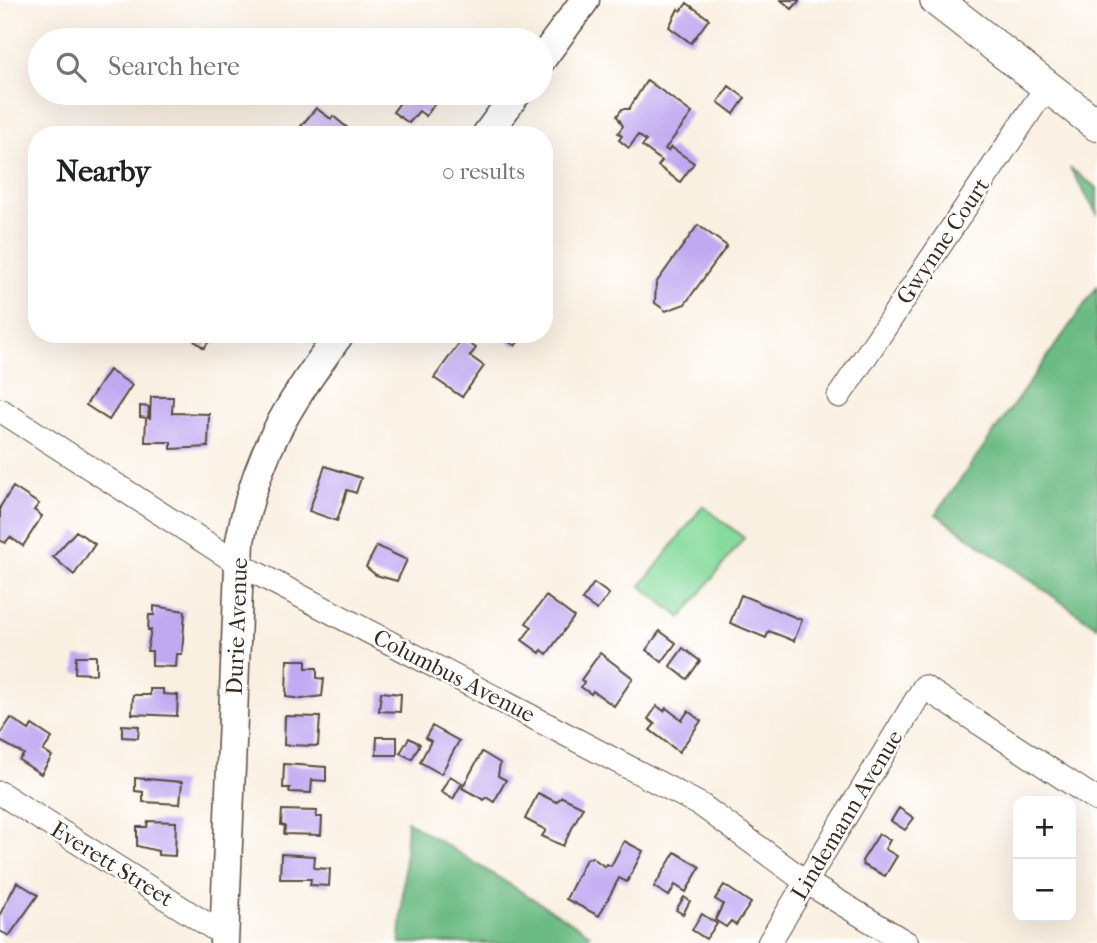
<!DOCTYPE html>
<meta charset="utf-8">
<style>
body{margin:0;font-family:"IM FELL French Canon",serif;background:#f6f6f6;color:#202124}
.controls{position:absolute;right:21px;bottom:21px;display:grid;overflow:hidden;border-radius:14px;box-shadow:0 7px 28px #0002}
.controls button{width:63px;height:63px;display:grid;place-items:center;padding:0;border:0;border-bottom:2px solid #e0e0e0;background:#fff;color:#202124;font:35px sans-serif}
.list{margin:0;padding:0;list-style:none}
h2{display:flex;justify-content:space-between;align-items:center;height:91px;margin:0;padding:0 28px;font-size:30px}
h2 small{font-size:23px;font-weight:400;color:#757577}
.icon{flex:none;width:38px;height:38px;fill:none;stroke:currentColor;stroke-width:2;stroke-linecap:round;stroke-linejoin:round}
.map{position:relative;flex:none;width:1097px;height:943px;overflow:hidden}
.search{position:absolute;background:#fff;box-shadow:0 7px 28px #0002;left:28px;top:28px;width:525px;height:77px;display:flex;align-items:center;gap:18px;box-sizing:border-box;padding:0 24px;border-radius:38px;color:#757577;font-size:26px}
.panel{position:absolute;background:#fff;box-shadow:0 7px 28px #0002;left:28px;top:126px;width:525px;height:217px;border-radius:28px}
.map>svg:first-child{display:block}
.green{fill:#87db9d;stroke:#61825e;stroke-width:2}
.forest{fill:#6dbb84;stroke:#547251;stroke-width:2}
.building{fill:#bfa9f1}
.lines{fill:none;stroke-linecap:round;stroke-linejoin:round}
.minor-casing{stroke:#58483b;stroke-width:25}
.tertiary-casing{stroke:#58483b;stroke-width:31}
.secondary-casing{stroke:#58483b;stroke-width:34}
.minor{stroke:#fff;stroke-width:23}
.tertiary{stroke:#fff;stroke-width:28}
.secondary{stroke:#fff;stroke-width:32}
.labels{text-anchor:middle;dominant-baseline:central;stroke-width:5;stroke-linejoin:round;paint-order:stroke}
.street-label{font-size:23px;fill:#3b2a1e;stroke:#fff}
</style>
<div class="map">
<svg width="1097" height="943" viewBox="0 0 1097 943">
<rect width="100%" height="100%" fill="#fff"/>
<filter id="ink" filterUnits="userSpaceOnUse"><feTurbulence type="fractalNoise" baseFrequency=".0143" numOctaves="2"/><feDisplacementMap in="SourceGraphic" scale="14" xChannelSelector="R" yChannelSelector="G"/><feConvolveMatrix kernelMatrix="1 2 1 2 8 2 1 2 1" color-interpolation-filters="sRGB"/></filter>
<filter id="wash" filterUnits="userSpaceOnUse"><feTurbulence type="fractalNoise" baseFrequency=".00686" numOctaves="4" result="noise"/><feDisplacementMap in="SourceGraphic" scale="28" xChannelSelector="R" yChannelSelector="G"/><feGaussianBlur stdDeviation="1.57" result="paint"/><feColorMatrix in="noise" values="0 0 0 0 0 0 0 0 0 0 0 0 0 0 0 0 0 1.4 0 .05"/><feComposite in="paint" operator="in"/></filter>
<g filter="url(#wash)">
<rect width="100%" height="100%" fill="#faf0e2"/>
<path class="green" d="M 703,506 L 744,538 L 681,618 L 641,586 Z"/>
<path class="forest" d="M 1070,168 L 1097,188 L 1097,214 Z
M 1097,287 L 1097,627 L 936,514 Z
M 407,821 L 590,934 L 583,943 L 400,943 Z"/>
<g id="blocks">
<path class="building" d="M 781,0 L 800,0 L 792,9 Z
M 687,3 L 709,19 L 691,43 L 669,27 L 678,9 L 681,11 Z
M 647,80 L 692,113 L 665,149 L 668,151 L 671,147 L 694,163 L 680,182 L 658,166 L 662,161 L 642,146 L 646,141 L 638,135 L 629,148 L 619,140 L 622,136 L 618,133 L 623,126 L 617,116 L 622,109 L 629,109 Z
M 729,86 L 745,98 L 734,114 L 718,102 Z
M 398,93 L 434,93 L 430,97 L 436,102 L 426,116 L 419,111 L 409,123 L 393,112 L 404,97 Z
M 316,108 L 331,119 L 333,116 L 356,135 L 300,135 L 304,129 L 301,126 Z
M 698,225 L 727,246 L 685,304 L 666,311 L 655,303 L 656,283 Z
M 186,334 L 229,334 L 222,342 L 213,336 L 204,348 Z
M 499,334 L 524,334 L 515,346 Z
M 462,339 L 476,348 L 470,356 L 484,366 L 462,397 L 434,378 Z
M 109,370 L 132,385 L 109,420 L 86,405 Z
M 151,397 L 173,397 L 172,413 L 209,414 L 208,447 L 171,449 L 171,442 L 145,442 L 146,418 L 150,418 Z
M 140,406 L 149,407 L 148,418 L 140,417 Z
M 325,466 L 361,478 L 356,493 L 347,490 L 337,521 L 309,511 Z
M 13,487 L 39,504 L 34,510 L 42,516 L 23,546 L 10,537 L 5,543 L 0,540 L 0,507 Z
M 76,531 L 95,544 L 74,575 L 53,557 Z
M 377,546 L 407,560 L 397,581 L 376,575 L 366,567 Z
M 594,583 L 609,594 L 597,610 L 582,600 Z
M 741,595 L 802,620 L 794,641 L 769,631 L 766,638 L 730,623 Z
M 546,596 L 574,617 L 547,654 L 542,650 L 540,653 L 522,640 L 532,627 L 526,623 Z
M 154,606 L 185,611 L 182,654 L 177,654 L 176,667 L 152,666 L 152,651 L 147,651 L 151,630 L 148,630 L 149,615 L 154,615 Z
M 660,631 L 676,643 L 662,662 L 646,650 Z
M 683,648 L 700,661 L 687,679 L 670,666 Z
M 600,653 L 633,678 L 614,706 L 593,691 L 591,694 L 581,687 L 584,682 L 581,680 Z
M 76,656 L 96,656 L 96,674 L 75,673 Z
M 287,660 L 306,660 L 306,668 L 317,668 L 317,678 L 324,679 L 322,696 L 301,699 L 286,697 Z
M 150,689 L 163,689 L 163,694 L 178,695 L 177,716 L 132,714 L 133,695 L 150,695 Z
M 381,692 L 401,694 L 400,712 L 379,711 Z
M 657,706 L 664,711 L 666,708 L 682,720 L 688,711 L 701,721 L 679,752 L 650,730 L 655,724 L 648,719 Z
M 285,716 L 320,717 L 318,746 L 284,745 Z
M 11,718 L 29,730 L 32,725 L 52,738 L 43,751 L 52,756 L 41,774 L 19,760 L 24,754 L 0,741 L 0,735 Z
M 122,725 L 139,726 L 138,738 L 122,737 Z
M 432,726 L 459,741 L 441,774 L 420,762 L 431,741 L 425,738 Z
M 377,737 L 397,737 L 397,755 L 376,755 Z
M 409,738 L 420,744 L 412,759 L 400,753 Z
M 482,752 L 500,763 L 498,776 L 506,780 L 494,802 L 486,797 L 484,800 L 462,788 Z
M 284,764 L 326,767 L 326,781 L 312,780 L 311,793 L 289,792 L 290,788 L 283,788 Z
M 450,776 L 462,783 L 453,799 L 441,792 Z
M 135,778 L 182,782 L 180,804 L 143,802 L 143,792 L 135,791 Z
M 538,793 L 556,802 L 562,797 L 583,807 L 563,846 L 542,836 L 546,830 L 525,819 Z
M 899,808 L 914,818 L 905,830 L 891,821 Z
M 282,810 L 317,811 L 316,817 L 322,817 L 321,835 L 284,834 L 285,826 L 281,825 Z
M 148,821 L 176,822 L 175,856 L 158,855 L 158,851 L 137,846 L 137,827 L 147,827 Z
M 879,834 L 890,840 L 885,849 L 897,856 L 885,876 L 863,865 L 862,861 Z
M 624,841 L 643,851 L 627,882 L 619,878 L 599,916 L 566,899 L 586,859 L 592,857 L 605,867 L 607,864 L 611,866 Z
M 675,852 L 700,867 L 686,892 L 675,885 L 669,896 L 654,887 Z
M 281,854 L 315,856 L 314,868 L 330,869 L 329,886 L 310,885 L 311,879 L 280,879 Z
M 17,882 L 38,895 L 9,936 L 0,931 L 0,914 Z
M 724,885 L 751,903 L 736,925 L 731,921 L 726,927 L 715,920 L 723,904 L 715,899 Z
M 684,897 L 690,901 L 683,914 L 676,910 Z
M 702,914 L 717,924 L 706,939 L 692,930 Z"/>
</g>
</g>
<g filter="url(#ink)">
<use href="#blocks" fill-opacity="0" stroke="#58483b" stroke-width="2"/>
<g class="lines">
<defs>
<path id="minor" d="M 839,396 L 1047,86
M 0,410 L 239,564 L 701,805 L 806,882 L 907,943
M 0,793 L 224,935
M 769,943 L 924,687 L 1097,800"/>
<g id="tertiary">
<path d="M 541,60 L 585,0"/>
<path d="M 486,135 L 517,93"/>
<path id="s1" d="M 224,943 L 240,541 C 256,454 288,404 340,334"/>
</g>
<path id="secondary" d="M 936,0 L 1097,125"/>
</defs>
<use href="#minor" class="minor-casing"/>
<use href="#tertiary" class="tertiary-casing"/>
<use href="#secondary" class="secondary-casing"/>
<use href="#minor" class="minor"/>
<use href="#tertiary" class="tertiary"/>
<use href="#secondary" class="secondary"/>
</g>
</g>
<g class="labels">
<g class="street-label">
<text transform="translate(943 241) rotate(-56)">Gwynne Court</text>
<text stroke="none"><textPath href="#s1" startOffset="317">Durie Avenue</textPath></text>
<text transform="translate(454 676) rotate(27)">Columbus Avenue</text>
<text transform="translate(847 815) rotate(-59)">Lindemann Avenue</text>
<text transform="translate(112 864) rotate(32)">Everett Street</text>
</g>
</g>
</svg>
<div class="controls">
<button>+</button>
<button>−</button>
</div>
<div class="search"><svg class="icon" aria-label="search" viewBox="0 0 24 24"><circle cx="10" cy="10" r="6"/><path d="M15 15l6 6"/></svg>Search here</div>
<section class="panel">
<h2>Nearby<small>0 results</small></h2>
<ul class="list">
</ul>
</section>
</div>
